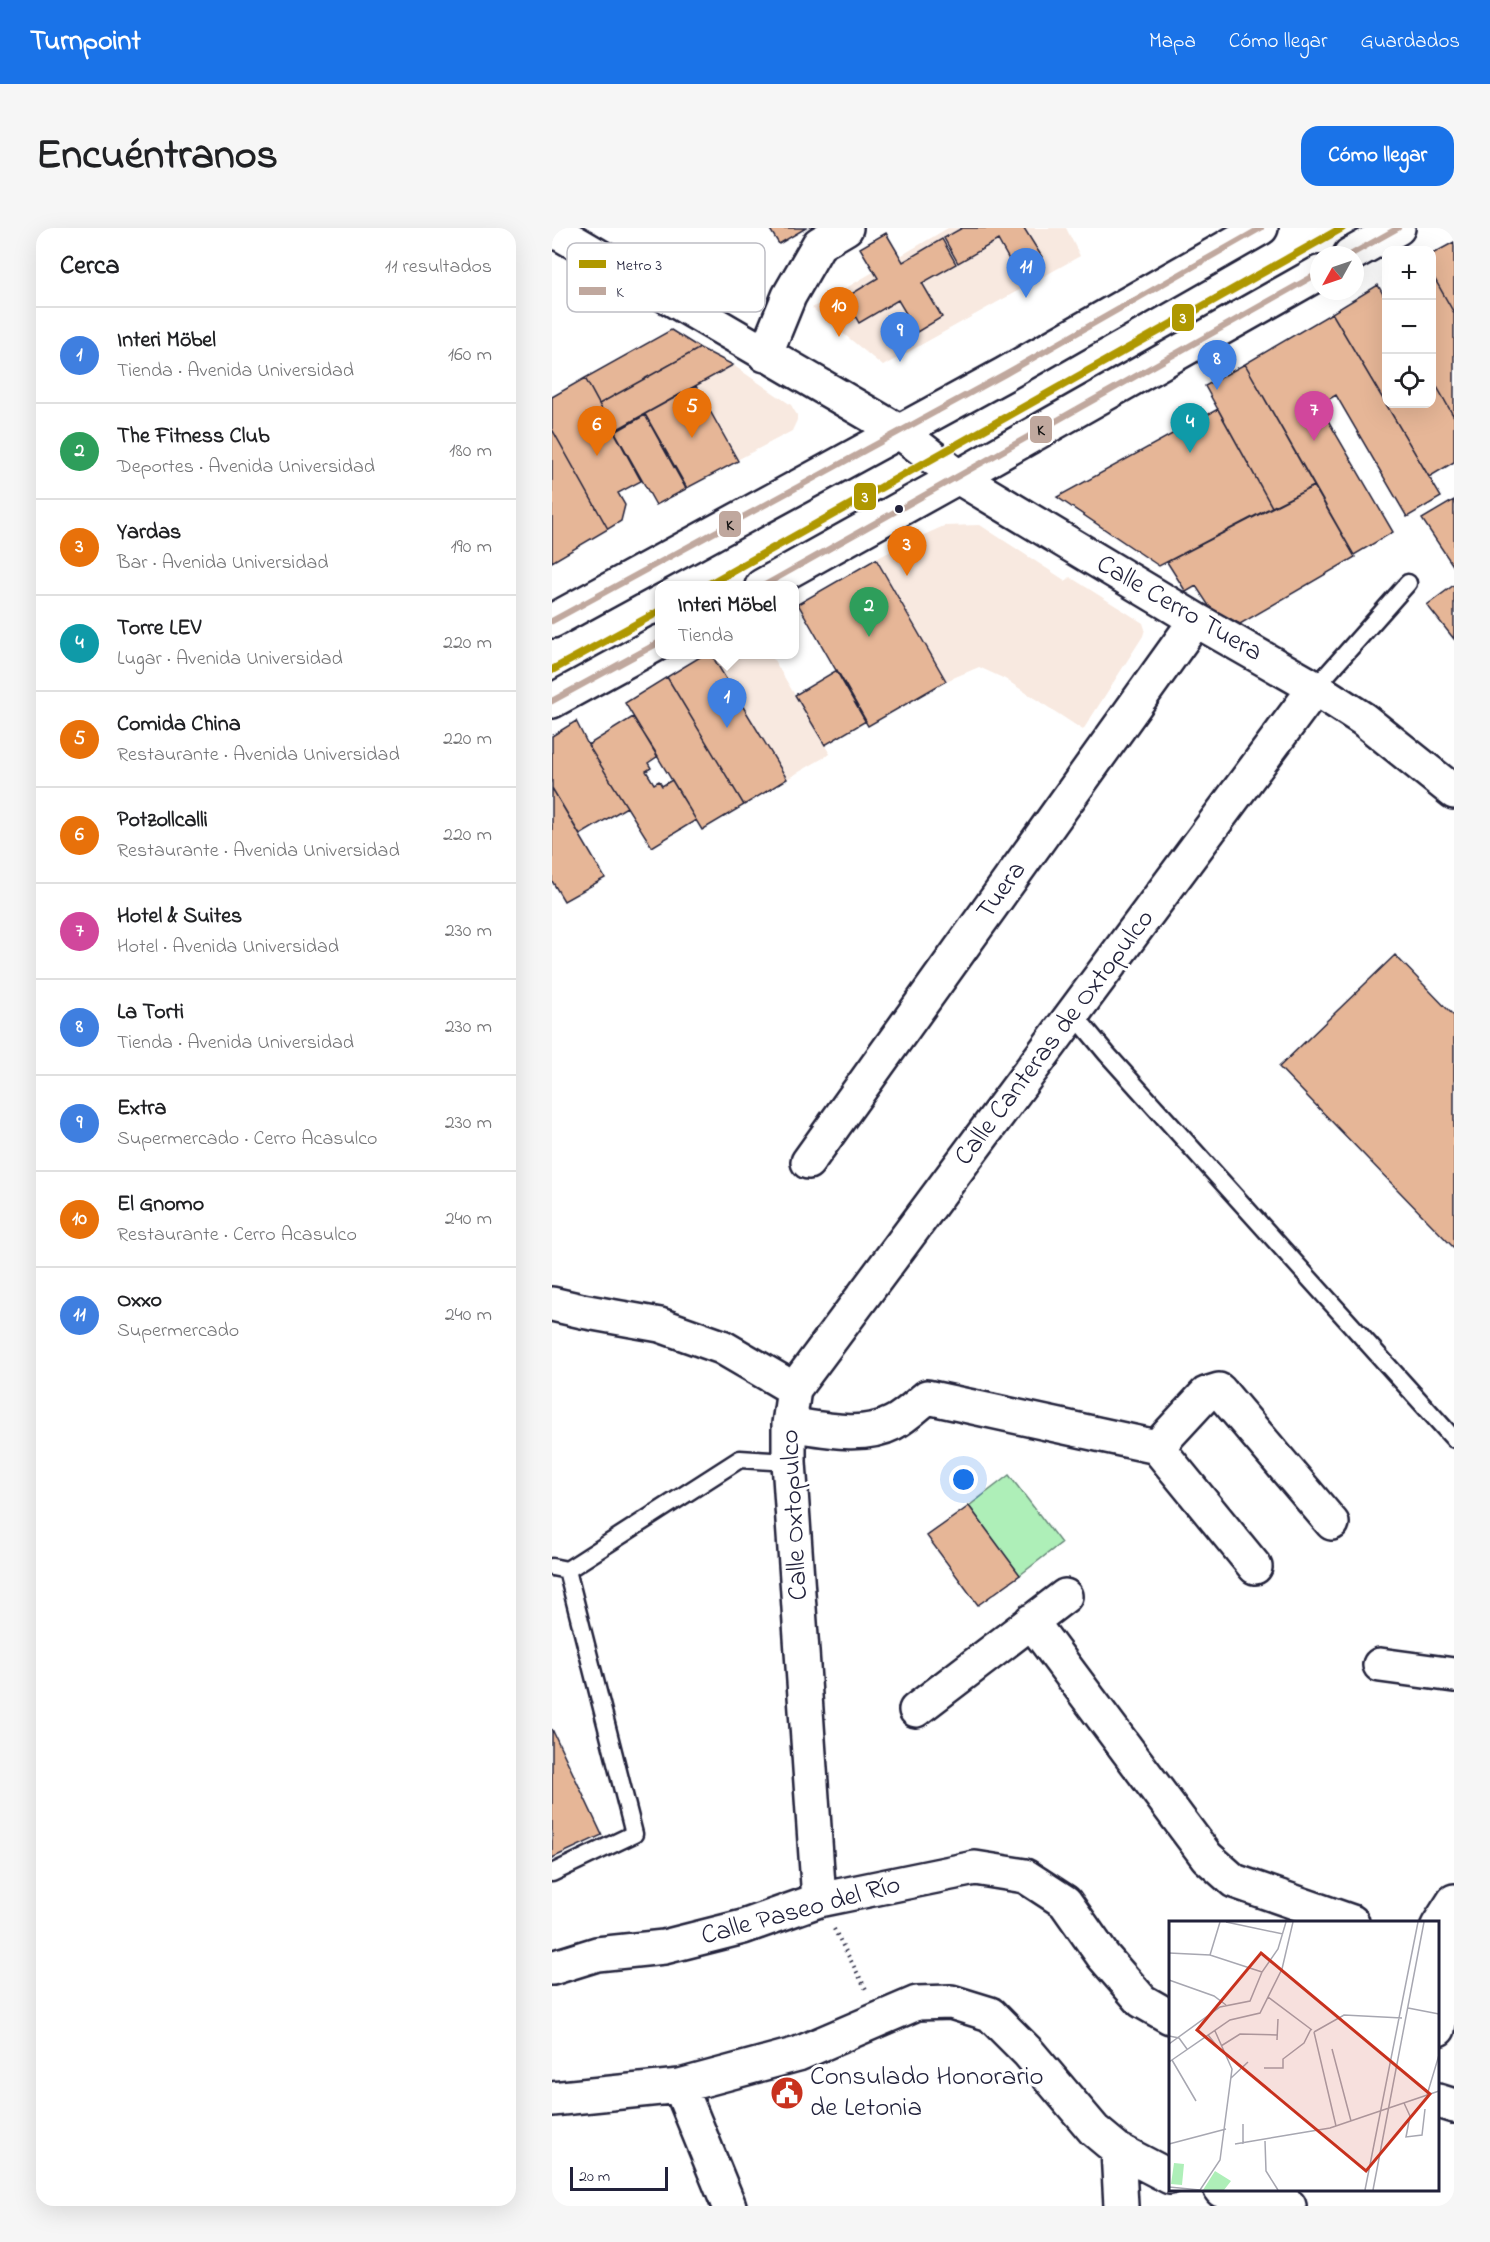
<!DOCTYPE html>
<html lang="es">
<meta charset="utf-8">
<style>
body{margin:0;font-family:"Indie Flower",sans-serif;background:#f6f6f6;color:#202124}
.controls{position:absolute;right:18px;top:18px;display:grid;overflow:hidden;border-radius:12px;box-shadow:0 6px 24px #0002}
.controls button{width:54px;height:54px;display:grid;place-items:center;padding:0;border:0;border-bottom:2px solid #e0e0e0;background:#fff;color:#202124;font:30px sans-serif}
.compass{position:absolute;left:758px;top:18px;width:54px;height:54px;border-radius:50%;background:#fff;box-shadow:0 6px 24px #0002;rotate:230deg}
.scale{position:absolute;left:18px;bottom:15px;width:98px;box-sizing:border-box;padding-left:6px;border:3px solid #22223b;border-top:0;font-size:16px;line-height:21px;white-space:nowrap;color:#22223b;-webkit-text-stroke:4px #fff;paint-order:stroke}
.you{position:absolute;left:412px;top:1252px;width:21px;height:21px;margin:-15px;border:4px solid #fff;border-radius:50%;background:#1a73e8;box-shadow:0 0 0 9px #1a73e833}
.badge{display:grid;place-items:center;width:39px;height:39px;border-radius:50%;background:#1a73e8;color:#fff;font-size:20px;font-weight:700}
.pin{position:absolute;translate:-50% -50px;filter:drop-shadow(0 2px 3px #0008)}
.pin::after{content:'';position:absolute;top:32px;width:21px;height:18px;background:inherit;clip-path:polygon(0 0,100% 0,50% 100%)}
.popup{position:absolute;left:103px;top:353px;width:144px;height:78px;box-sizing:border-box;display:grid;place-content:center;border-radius:12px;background:#fff;filter:drop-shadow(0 2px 4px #0005);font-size:20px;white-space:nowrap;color:#757577}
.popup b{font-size:22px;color:#202124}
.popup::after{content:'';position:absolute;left:50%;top:100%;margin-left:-12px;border:12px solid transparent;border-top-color:#fff}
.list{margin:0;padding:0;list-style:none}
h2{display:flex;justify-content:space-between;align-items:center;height:78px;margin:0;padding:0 24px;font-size:26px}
h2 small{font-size:20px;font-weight:400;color:#757577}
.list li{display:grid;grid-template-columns:39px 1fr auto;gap:18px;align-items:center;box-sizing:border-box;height:96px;padding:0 24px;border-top:2px solid #e0e0e0}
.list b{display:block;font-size:22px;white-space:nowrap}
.list p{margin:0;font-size:20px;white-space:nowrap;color:#757577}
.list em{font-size:20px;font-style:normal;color:#757577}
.icon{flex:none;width:33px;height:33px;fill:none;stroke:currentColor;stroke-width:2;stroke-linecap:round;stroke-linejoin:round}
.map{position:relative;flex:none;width:902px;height:1978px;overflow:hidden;border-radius:18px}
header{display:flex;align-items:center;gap:36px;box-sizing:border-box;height:84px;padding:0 30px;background:#1a73e8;color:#fff}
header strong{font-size:28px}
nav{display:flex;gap:33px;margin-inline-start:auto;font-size:21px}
.intro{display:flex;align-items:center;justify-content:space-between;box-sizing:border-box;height:144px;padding:0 36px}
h1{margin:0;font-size:42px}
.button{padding:15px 27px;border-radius:18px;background:#1a73e8;color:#fff;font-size:21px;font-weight:700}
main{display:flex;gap:36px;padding:0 36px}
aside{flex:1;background:#fff;border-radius:18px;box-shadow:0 6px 24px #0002}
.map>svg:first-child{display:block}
.built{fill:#f8e9e0}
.green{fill:#aeefb8;stroke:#68887a;stroke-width:1.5}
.building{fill:#e6b697;stroke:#22223b;stroke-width:1.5}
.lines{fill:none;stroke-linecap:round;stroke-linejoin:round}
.service-casing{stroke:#22223b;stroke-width:21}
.minor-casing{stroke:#22223b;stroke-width:38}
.secondary-casing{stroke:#22223b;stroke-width:38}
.path{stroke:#22223b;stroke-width:4;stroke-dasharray:1.5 4.5;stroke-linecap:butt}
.service{stroke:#fff;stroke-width:16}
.minor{stroke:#fff;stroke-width:33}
.secondary{stroke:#fff;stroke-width:33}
.bus-1-casing{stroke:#fff;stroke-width:10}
.bus-1{stroke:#c0a89e;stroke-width:6}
.metro-1-casing{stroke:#fff;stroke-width:12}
.metro-1{stroke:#af9800;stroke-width:8}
.bus-dot{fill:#22223b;stroke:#fff;stroke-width:2}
.labels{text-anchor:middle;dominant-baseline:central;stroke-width:6;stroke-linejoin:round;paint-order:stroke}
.street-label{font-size:27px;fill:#22223b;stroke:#fff}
.poi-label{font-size:27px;fill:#22223b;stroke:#fff;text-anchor:start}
.inset-road{fill:none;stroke:#a7a7b1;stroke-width:1.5}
.view{fill:#c8321e;fill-opacity:0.15;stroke:#c8321e;stroke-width:3}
.inset-edge{fill:none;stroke:#22223b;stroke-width:3}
.key{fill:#fff;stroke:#bdbdc4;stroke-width:1.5}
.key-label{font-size:16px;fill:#22223b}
.line-badge{stroke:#fff;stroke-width:2}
.badge-label{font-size:16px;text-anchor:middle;font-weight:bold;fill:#fff}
.pale-badge-label{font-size:16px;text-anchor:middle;font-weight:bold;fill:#111}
</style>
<header>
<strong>Turnpoint</strong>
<nav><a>Mapa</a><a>Cómo llegar</a><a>Guardados</a></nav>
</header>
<div class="intro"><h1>Encuéntranos</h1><a class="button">Cómo llegar</a></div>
<main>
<aside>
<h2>Cerca<small>11 resultados</small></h2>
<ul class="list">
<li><span class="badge" style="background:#3f7fe0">1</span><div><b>Interi Möbel</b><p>Tienda · Avenida Universidad</p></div><em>160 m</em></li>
<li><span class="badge" style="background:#2e9e5b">2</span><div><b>The Fitness Club</b><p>Deportes · Avenida Universidad</p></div><em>180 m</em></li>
<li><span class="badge" style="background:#e8710a">3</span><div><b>Yardas</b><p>Bar · Avenida Universidad</p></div><em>190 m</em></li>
<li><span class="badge" style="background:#0f9aa8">4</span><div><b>Torre LEV</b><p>Lugar · Avenida Universidad</p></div><em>220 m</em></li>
<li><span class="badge" style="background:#e8710a">5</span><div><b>Comida China</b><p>Restaurante · Avenida Universidad</p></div><em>220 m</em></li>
<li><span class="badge" style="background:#e8710a">6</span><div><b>Potzollcalli</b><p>Restaurante · Avenida Universidad</p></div><em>220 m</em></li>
<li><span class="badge" style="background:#d1479c">7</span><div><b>Hotel &amp; Suites</b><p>Hotel · Avenida Universidad</p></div><em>230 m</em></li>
<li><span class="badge" style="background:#3f7fe0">8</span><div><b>La Torti</b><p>Tienda · Avenida Universidad</p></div><em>230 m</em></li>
<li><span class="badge" style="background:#3f7fe0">9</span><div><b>Extra</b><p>Supermercado · Cerro Acasulco</p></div><em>230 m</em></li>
<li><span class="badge" style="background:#e8710a">10</span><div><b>El Gnomo</b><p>Restaurante · Cerro Acasulco</p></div><em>240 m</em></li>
<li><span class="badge" style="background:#3f7fe0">11</span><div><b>Oxxo</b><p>Supermercado</p></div><em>240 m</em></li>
</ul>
</aside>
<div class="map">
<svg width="902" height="1978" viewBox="0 0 902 1978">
<rect width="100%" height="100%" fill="#fff"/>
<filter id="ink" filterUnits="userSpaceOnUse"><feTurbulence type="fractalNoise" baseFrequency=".0167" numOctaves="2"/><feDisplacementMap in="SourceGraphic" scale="12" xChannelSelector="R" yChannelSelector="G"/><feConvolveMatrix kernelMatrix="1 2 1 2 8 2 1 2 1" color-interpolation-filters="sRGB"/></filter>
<g filter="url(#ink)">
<path class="built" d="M 396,0 L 514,0 L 528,28 L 331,138 L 260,80 Z
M 181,137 L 239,177 L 245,187 L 245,192 L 240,203 L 185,232 L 143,157 Z
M 428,297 L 514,353 L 518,349 L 591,395 L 593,401 L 591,408 L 531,502 L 453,451 L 427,439 L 394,453 L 324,331 L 358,313 L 392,298 Z
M 159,427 L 219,427 L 278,526 L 235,551 Z"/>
<path class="green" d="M 457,1247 L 509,1315 L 468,1347 L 417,1278 Z"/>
<path class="building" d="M 217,0 L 254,0 L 227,16 Z
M 410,0 L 472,0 L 490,29 L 464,44 L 446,12 L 406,35 L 392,10 Z
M 334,5 L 351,34 L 390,11 L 404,36 L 370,55 L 390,89 L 365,104 L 346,72 L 307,95 L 293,70 L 326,50 L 308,20 Z
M 902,14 L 902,85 L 880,46 L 880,26 Z
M 880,46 L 902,85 L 902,189 L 880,150 Z
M 826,57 L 834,72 L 834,176 L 880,176 L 880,150 L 902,189 L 902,234 L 877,249 L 780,85 Z
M 780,85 L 889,269 L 855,289 L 784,167 L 767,177 L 841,304 L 802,327 L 693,136 Z
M 119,102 L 148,120 L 47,176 L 33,150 Z
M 148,120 L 181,137 L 62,203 L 47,176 Z
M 693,136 L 762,258 L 720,279 L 653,158 Z
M 33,150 L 89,253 L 66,265 L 73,277 L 69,293 L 56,301 L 0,201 L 0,169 Z
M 144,158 L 186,233 L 135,260 L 93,186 Z
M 666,181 L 720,279 L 607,338 L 505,269 Z
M 93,187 L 134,261 L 104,277 L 63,204 Z
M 0,201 L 56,301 L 0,334 Z
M 762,258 L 803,329 L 688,396 L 659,381 L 644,358 L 634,364 L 615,334 Z
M 902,272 L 902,339 L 870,291 Z
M 324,331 L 394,453 L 316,498 L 246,376 Z
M 902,357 L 902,411 L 875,377 Z
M 153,426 L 159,426 L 235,551 L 192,577 L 115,449 Z
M 285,442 L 314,493 L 273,517 L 243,467 Z
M 115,449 L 192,577 L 150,602 L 73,475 Z
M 81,489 L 106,528 L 96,535 L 99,540 L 94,543 L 102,556 L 107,553 L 110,558 L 120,552 L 144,592 L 100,619 L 36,517 Z
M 24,493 L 36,517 L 75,579 L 28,607 L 0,560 L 0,508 Z
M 0,560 L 53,650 L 12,673 L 0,653 Z
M 843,727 L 902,788 L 902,1020 L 727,839 Z
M 417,1278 L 468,1347 L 426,1377 L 375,1308 Z
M 0,1501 L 50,1607 L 0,1630 Z"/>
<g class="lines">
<defs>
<path id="service" d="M 763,460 L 856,355
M 521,785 L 555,826 L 902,1211
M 0,1339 L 15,1342 L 188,1231 L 237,1234
M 0,1645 L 82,1606 L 15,1342"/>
<path id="minor" d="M 0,1 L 348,204 L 406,249 L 644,392 L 763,460 L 811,491 L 902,564
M 213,127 L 237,68 L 267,16 L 294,0
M 256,934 L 644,392
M 0,1076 L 30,1083 L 108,1097 L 170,1119 L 242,1161
M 237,1196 C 270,1201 310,1211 341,1195 C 353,1189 364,1178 375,1169 L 605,1219 L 654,1166 L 667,1162 L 780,1295
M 605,1219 L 703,1339
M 479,1393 L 655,1629 L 682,1653 L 800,1694
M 828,1437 L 902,1447
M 364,1482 L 513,1368
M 267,1672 L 237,1234 L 237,1196 L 242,1161 L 763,460
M 886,1698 L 902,1673
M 0,1740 L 45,1726 L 112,1719 L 191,1699 L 267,1672 L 423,1640 L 473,1648 L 513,1674 L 551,1728 L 590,1773 L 618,1789
M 886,1801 L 902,1705
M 128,1858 L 177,1978
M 0,1871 L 128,1858 L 246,1826 L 365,1775 L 399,1774 L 438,1786 L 476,1824 L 542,1902 L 566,1922 L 618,1949
M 886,1873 L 902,1878
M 566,1922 L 569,1978
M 669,1962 L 737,1978"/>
<path id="secondary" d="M 798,27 L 846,0
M 210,358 L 406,249 L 767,45
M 0,393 L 453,146 L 709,0
M 0,473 L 108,414"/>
</defs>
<use href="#service" class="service-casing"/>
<use href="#minor" class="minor-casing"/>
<use href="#secondary" class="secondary-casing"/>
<path class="path" d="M 282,1701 L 315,1763"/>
<use href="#service" class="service"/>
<use href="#minor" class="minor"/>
<use href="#secondary" class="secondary"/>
<defs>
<path id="bus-1" d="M 798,27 L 846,0
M 211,358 L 767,45
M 0,393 L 453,146 L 709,0
M 0,473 L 108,414"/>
</defs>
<use href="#bus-1" class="bus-1-casing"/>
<use href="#bus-1" class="bus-1"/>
<defs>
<path id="metro-1" d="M 154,358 L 790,0
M 0,442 L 108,383"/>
</defs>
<use href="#metro-1" class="metro-1-casing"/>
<use href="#metro-1" class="metro-1"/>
</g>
</g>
<defs>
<symbol id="civic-disc" viewBox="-11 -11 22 22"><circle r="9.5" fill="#c8321e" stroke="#fff"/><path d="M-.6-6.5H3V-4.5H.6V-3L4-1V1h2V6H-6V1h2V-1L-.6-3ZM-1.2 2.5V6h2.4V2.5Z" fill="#fff"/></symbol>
</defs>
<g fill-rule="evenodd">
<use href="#civic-disc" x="216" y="1846" width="38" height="38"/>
</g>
<circle class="bus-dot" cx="347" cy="281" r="5"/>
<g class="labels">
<g class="street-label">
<text transform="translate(627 381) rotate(30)">Calle Cerro Tuera</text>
<text transform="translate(450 663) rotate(-54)">Tuera</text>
<text transform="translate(503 810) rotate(-53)">Calle Canteras de Oxtopulco</text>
<text transform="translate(243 1287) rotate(-93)">Calle Oxtopulco</text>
<text transform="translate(249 1683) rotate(-15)">Calle Paseo del Río</text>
</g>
<g class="poi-label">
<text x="258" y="1849">Consulado Honorario<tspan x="258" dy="31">de Letonia</tspan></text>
</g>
</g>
<g transform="translate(617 1693)">
<rect width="270" height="270" fill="#fff"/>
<path d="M 5,242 L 15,243 L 13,264 L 2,263 ZM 46,250 L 62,260 L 55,269 L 34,269 Z" fill="#aeefb8"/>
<path class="inset-road" d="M 57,1 L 114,13M 0,32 L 41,34 L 93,51M 41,34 L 51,1M 0,59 L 45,75 L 57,84M 99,76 L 143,109M 239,87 L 270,93M 145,111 L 167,205M 145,111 L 175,94 L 233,97M 39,114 L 52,130M 0,115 L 10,117 L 18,128M 108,119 L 109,98M 0,123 L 51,86 L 81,80 L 93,51 L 109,28 L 117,1M 52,125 L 71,113 L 108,114M 163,128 L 182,200M 3,139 L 27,180M 0,141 L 61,99 L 91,92 L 113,48 L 124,1M 95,147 L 114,147 L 114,138 L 135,122 L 142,108M 62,157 L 79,141M 258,174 L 270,134M 235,182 L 241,195 L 237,216 L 253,214 L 256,188M 74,203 L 74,223M 96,220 L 97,250 L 109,269M 0,223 L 57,208M 66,223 L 161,207 L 270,170M 0,266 L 31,269 L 51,239 L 63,148 L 46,110M 196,269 L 249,1M 204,269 L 255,1"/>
<path class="view" d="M 92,32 L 261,173 L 197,250 L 28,109 Z"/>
<rect width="270" height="270" class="inset-edge"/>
</g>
<rect x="15" y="15" width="198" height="69" rx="9" class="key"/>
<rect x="27" y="32" width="27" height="8" fill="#af9800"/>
<rect x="27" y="59" width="27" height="8" fill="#c0a89e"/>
<g class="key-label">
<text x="64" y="42">Metro 3</text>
<text x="64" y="69">K</text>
</g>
<g class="line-badge">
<rect x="619" y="75" width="24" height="29" rx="6" fill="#af9800"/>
<rect x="477" y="187" width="24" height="29" rx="6" fill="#c0a89e"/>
<rect x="301" y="254" width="24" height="29" rx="6" fill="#af9800"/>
<rect x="166" y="282" width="24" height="28" rx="6" fill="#c0a89e"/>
</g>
<g class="badge-label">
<text x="631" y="95">3</text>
<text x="313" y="274">3</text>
</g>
<g class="pale-badge-label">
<text x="489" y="207">K</text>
<text x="178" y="302">K</text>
</g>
</svg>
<div class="controls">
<button>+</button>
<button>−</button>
<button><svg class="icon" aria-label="locate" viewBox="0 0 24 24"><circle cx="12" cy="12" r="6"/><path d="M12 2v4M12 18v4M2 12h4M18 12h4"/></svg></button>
</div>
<svg class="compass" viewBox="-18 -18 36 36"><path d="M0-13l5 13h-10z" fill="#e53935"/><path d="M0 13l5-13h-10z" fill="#757577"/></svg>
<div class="scale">20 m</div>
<div class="you"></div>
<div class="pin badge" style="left:175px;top:500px;background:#3f7fe0">1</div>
<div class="popup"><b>Interi Möbel</b>Tienda</div>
<div class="pin badge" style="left:317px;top:409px;background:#2e9e5b">2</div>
<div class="pin badge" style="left:355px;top:348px;background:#e8710a">3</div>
<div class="pin badge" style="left:638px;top:225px;background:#0f9aa8">4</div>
<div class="pin badge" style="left:140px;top:210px;background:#e8710a">5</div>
<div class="pin badge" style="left:45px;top:228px;background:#e8710a">6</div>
<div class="pin badge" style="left:762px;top:213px;background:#d1479c">7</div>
<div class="pin badge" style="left:665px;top:162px;background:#3f7fe0">8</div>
<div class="pin badge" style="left:348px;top:134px;background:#3f7fe0">9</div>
<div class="pin badge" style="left:287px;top:109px;background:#e8710a">10</div>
<div class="pin badge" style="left:474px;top:70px;background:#3f7fe0">11</div>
</div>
</main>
